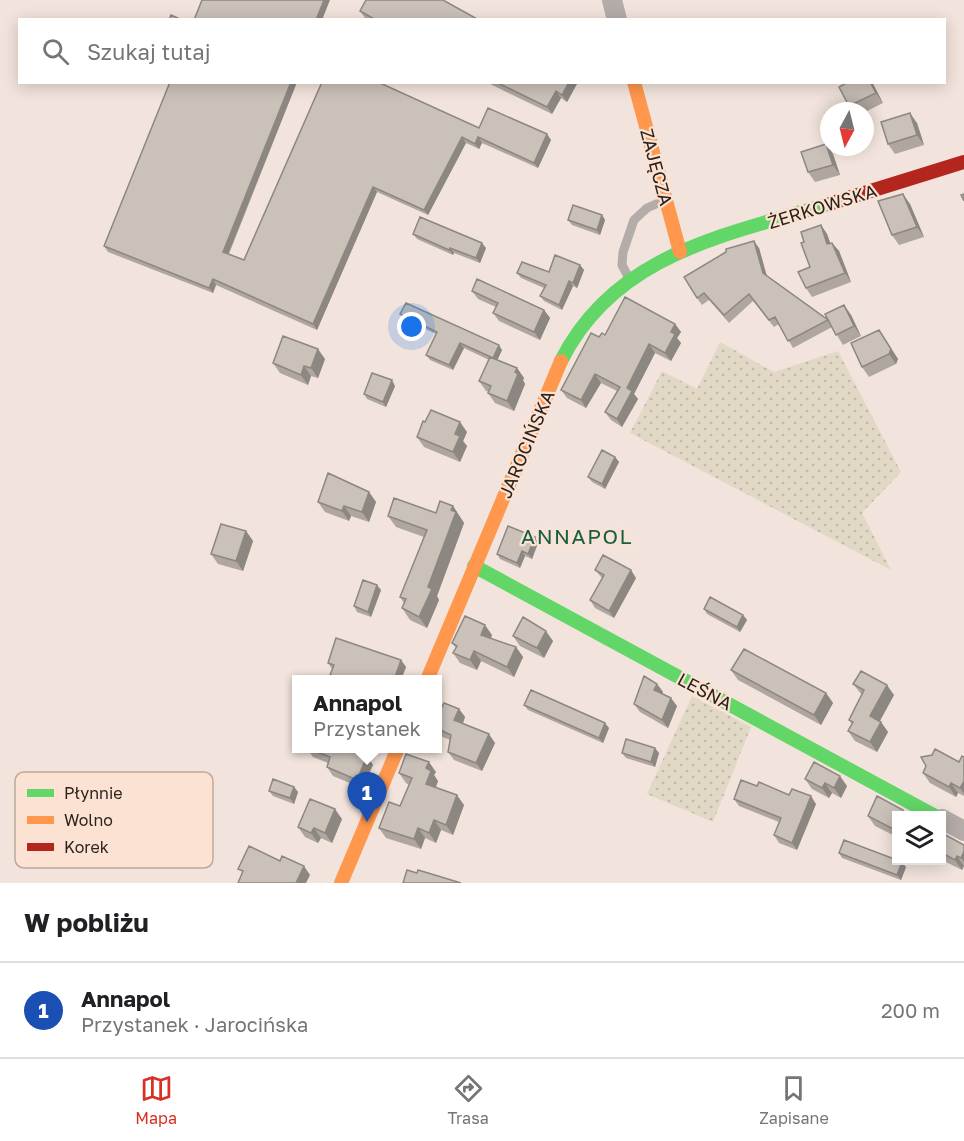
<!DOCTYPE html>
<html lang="pl">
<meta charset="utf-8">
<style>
body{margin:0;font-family:"Golos Text",sans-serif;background:#f2f2f2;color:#202124}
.controls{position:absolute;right:18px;bottom:18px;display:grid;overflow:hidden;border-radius:0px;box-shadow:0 3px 15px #0003}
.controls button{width:54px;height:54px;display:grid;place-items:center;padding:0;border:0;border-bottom:2px solid #e0e0e0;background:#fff;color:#202124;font:30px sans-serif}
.compass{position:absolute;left:820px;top:102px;width:54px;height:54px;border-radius:50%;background:#fff;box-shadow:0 3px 15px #0003;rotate:187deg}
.you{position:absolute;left:412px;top:327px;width:21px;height:21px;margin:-15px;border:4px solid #fff;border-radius:50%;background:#1a73e8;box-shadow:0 0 0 9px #1a73e833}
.badge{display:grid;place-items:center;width:39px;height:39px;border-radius:50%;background:#d93025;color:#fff;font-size:20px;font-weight:700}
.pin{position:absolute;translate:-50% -50px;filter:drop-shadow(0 2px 3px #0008)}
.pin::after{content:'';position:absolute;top:32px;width:21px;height:18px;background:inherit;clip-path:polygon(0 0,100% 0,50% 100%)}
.popup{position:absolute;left:292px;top:675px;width:150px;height:78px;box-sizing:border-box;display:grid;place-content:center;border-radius:0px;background:#fff;filter:drop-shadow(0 2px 4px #0005);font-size:20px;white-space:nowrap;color:#757577}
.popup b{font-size:22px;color:#202124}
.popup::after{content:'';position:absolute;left:50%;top:100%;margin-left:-12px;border:12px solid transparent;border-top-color:#fff}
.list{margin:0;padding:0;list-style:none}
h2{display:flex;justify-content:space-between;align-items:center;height:78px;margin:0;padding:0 24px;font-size:26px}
h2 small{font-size:20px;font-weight:400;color:#757577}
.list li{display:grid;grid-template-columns:39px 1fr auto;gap:18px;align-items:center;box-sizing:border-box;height:96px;padding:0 24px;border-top:2px solid #e0e0e0}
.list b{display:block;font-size:22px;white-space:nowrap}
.list p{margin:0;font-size:20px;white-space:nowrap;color:#757577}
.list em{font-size:20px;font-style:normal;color:#757577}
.icon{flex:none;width:33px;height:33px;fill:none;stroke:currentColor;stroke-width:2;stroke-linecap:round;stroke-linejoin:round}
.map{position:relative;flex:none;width:964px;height:883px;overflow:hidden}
.search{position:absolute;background:#fff;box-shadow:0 3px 15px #0003;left:18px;right:18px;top:18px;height:66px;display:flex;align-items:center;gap:15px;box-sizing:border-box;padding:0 21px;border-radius:0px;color:#757577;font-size:22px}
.sheet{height:174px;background:#fff}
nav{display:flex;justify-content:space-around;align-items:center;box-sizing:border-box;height:84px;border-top:2px solid #e0e0e0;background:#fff;font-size:16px;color:#757577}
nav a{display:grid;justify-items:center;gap:3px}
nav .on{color:#d93025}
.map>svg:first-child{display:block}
.grass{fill:url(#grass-dots)}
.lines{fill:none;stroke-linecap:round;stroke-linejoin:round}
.lane{stroke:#b4aca9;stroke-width:9}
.street{stroke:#b4aca9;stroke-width:20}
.fast{stroke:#63d668;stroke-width:14}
.slow{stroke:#ff974d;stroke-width:14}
.jam{stroke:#b3261e;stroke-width:14}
.wall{fill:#aea69f}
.shaded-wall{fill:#8d8782}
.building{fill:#cac1b9;stroke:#8d8782;stroke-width:1.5}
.labels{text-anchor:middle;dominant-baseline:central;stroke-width:4.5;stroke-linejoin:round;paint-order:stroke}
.street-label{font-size:18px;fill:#2c231d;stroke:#fbe2d3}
.quarter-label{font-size:21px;letter-spacing:1.5px;fill:#175f48;stroke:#fbe2d3}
.key{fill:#fbe2d3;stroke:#bda99c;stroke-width:1.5}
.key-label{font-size:16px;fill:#2c231d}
</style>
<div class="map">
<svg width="964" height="883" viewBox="0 0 964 883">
<defs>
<pattern id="grass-dots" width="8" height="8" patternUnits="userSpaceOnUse" patternTransform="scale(1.5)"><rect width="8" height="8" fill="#e1d8c5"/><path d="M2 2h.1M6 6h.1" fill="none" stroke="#c1b9a9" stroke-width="1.8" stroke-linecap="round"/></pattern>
</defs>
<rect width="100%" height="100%" fill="#f2e4dc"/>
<path class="grass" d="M 720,342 L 774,372 L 838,351 L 901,472 L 862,513 L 891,570 L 630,433 L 662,371 L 697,389 Z
M 692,696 L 751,727 L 713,822 L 647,794 Z"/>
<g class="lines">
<path class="lane" d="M 629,278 L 622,265 L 623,252 L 634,220 L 647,208 L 663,201"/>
<path class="street" d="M 612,0 L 617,20
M 942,819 L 964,831"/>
<path class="fast" d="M 561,361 C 615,253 727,235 832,203
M 474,566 L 935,816"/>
<path class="slow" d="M 634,82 L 680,252
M 427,680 L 561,361
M 341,883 L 398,748"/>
<path class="jam" d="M 832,203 L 964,162"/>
</g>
<path class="wall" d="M 360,11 L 479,20 L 368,20 L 365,18 Z
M 166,82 L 297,82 L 229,254 L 244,260 L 479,128 L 547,134 L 551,140 L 538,168 L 482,143 L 479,149 L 466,143 L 428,215 L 377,192 L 317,330 L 216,285 L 213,293 L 108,252 L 104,246 L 169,84 Z
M 486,82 L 578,82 L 567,102 L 561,98 L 552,114 Z
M 872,82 L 883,103 L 865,112 L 852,111 L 849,106 Z
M 917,123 L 924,145 L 895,154 L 888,144 Z
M 826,144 L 833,154 L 840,175 L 815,182 L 808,172 Z
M 910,204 L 924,237 L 899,245 L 892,235 Z
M 602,215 L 605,220 L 600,235 L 572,225 L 568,220 Z
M 821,225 L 827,234 L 830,243 L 832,243 L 839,251 L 851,282 L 812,297 L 806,288 L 810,267 L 804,242 Z
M 413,234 L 486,248 L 480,263 L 454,253 L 453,255 L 417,239 Z
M 759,248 L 767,276 L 828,320 L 844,305 L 851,315 L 861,336 L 843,345 L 832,327 L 793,348 L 779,324 L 774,327 L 753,301 L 729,323 L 709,300 L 702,305 L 697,298 Z
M 580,265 L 584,270 L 577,288 L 573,286 L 562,310 L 544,301 L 540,296 L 544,288 L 521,278 L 517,273 L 549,272 Z
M 472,291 L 544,310 L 550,318 L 540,340 L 499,321 L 493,313 L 496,307 L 478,299 Z
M 400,314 L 502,350 L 497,360 L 517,368 L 524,378 L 523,380 L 525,384 L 514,411 L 495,403 L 488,393 L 489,392 L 486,391 L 479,381 L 489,360 L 464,348 L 453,370 L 430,360 L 426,355 L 436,334 L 404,319 Z
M 675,324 L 681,332 L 677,338 L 681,343 L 671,361 L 655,353 L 634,394 L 638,399 L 622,427 L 611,420 L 605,412 L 617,391 L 601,383 L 586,408 L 567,398 L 561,390 L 599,337 L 605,335 Z
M 879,330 L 898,359 L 896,364 L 869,377 L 862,367 Z
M 325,359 L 318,378 L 311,376 L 308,385 L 280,373 L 273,363 Z
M 395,386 L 386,407 L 367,399 L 364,394 Z
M 425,422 L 467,432 L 463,441 L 467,446 L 460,462 L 424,447 L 417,437 Z
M 615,457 L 619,462 L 605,489 L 592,482 L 588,477 Z
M 369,492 L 376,502 L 369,522 L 351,516 L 349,521 L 325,512 L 318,502 Z
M 453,506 L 464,523 L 437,596 L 439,600 L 427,628 L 410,620 L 402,608 L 404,603 L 400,597 L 424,537 L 396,527 L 388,516 L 436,513 Z
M 246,531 L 253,541 L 243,571 L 218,564 L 211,554 Z
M 538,543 L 532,559 L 525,556 L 520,568 L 500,559 L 497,554 Z
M 595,570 L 636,578 L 614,618 L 595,608 L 590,600 L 602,578 Z
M 381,590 L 371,617 L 357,612 L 354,606 Z
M 704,609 L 743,615 L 747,620 L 740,632 L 707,614 Z
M 492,635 L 491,638 L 516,647 L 523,657 L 514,677 L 481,661 L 477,670 L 460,663 L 453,653 L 456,648 L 452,643 Z
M 513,636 L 553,641 L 544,658 L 520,646 Z
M 401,660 L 406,667 L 401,680 L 334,680 L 330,675 L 332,669 L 328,663 Z
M 731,670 L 826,693 L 833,703 L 821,725 L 738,680 Z
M 657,684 L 663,692 L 662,694 L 677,706 L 668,728 L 640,712 L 634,704 Z
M 853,684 L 894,695 L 880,721 L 888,732 L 877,752 L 855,741 L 848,731 L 852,724 L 849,720 L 862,695 Z
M 524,705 L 609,728 L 603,743 L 528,710 Z
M 438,707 L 441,709 L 459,709 L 465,717 L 463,724 L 495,743 L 482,771 L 454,760 L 448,752 L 450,740 L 438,735 Z
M 307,749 L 367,756 L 373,765 L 362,788 L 333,776 L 327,767 L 328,763 L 313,757 Z
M 622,753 L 659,753 L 655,767 L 626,758 Z
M 964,757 L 964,796 L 958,793 L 956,797 L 930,783 L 923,773 L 959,762 Z
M 436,772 L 434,775 L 438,781 L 436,787 L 464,805 L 453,835 L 441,830 L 436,843 L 425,838 L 421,849 L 386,838 L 379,828 L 400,806 L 409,785 L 406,783 L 399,773 Z
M 805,779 L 847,786 L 841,798 L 832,793 L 829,798 L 812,789 Z
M 757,786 L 816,804 L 797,850 L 779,843 L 774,835 L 779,822 L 739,806 L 734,799 Z
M 294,787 L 298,792 L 294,804 L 273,796 L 269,791 Z
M 868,816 L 897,816 L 897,837 L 875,826 Z
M 342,819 L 332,843 L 321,838 L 318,843 L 305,837 L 298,827 Z
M 942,834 L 964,845 L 964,866 L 962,870 L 942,860 Z
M 839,853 L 906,867 L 901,880 L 842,858 Z"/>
<path class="shaded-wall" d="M 324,0 L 330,0 L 322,20 L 316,20 Z
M 291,82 L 297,82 L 227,257 L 223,252 Z
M 569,82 L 578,82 L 567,102 L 562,95 Z
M 870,82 L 872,82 L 883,103 L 876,93 Z
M 556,91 L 561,98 L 552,114 L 547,107 Z
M 910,113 L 917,123 L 924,145 L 917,135 Z
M 547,134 L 551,140 L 538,168 L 534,163 Z
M 462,137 L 466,143 L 428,215 L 424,210 Z
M 478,137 L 482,143 L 479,149 L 475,144 Z
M 826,144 L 833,154 L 840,175 L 833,165 Z
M 373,187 L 377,192 L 317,330 L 313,324 Z
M 903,194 L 910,204 L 924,237 L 917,227 Z
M 602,215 L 605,220 L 600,235 L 597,230 Z
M 821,225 L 827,234 L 834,253 L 827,244 Z
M 754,241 L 759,248 L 768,281 L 763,273 Z
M 482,243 L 486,248 L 480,263 L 476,258 Z
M 832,243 L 839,251 L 851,282 L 845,273 Z
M 450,248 L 454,253 L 453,255 L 449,250 Z
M 580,265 L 584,270 L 577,288 L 573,283 Z
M 213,279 L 216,285 L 213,293 L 209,288 Z
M 569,281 L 573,286 L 562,310 L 559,305 Z
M 844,305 L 851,315 L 861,336 L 854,326 Z
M 544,310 L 550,318 L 540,340 L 534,332 Z
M 675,324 L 681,332 L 677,338 L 681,343 L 671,361 L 665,353 L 671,332 Z
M 879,330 L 898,359 L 896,364 L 889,354 Z
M 460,343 L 464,348 L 453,370 L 449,365 Z
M 649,344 L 655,353 L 634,394 L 638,399 L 622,427 L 617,419 L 627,388 Z
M 499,345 L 502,350 L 496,363 L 492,358 Z
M 318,349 L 325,359 L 318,378 L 311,368 Z
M 304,366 L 311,376 L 308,385 L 301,375 Z
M 517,368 L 524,378 L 523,380 L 525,384 L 514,411 L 507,401 Z
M 595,374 L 601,383 L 586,408 L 581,400 Z
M 392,380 L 395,386 L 386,407 L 383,402 Z
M 460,422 L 467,432 L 463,441 L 467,446 L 460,462 L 453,452 L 455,434 Z
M 615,457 L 619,462 L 605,489 L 602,484 Z
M 369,492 L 376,502 L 369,522 L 362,512 Z
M 344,506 L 351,516 L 349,521 L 342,511 Z
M 453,506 L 464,523 L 437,596 L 439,600 L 427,628 L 419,617 Z
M 246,531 L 253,541 L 243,571 L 236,561 Z
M 535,537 L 538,543 L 532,559 L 528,554 Z
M 522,551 L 525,556 L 520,568 L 517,563 Z
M 631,570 L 636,578 L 614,618 L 609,611 Z
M 377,585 L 381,590 L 371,617 L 368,612 Z
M 743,615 L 747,620 L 740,632 L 737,627 Z
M 485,625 L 492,635 L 488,645 L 481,635 Z
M 546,631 L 553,641 L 544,658 L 537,648 Z
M 516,647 L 523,657 L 514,677 L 507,667 Z
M 474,651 L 481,661 L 477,670 L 470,660 Z
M 401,660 L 406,667 L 401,680 L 394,680 Z
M 657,684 L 663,692 L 660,698 L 654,690 Z
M 887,685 L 894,695 L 877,726 L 870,716 Z
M 826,693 L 833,703 L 821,725 L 814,715 Z
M 671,698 L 677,706 L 668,728 L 662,720 Z
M 459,709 L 465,717 L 460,729 L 454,720 Z
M 881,722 L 888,732 L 877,752 L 870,742 Z
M 605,723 L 609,728 L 603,743 L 599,738 Z
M 489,734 L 495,743 L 482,771 L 476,763 Z
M 655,748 L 659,753 L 655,767 L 651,762 Z
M 367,756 L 373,765 L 362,788 L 357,780 Z
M 429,762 L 436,772 L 434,775 L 438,781 L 433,794 L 426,784 L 426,768 Z
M 840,776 L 847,786 L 841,798 L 834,788 Z
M 964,781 L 964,794 L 960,788 Z
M 825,783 L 832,793 L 829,798 L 822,788 Z
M 951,783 L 958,793 L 956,797 L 949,787 Z
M 294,787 L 298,792 L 294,804 L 290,798 Z
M 457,795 L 464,805 L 453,835 L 446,825 Z
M 811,796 L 816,804 L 797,850 L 792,843 Z
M 335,809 L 342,819 L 332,843 L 325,833 Z
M 903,810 L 906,816 L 901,816 L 901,815 Z
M 434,820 L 441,830 L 436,843 L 429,833 Z
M 314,828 L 321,838 L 318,843 L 311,833 Z
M 418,828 L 425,838 L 421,849 L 414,839 Z
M 964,851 L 964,862 L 961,858 Z
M 957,856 L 964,866 L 962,870 L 955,860 Z
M 902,862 L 906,867 L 901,880 L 897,875 Z
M 304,866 L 310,875 L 306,883 L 296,883 Z"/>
<path class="building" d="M 202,0 L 324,0 L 316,20 L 194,20 Z
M 366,0 L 443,0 L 479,20 L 376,20 L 360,11 Z
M 171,15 L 182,20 L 169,20 Z
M 170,82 L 291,82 L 223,252 L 244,260 L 322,82 L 378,82 L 479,128 L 488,108 L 547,134 L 534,163 L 478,137 L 475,144 L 462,137 L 424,210 L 373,187 L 313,324 L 213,279 L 209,288 L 104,246 Z
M 496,82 L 569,82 L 562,95 L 556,91 L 547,107 Z
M 848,82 L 870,82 L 876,93 L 849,106 L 839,87 Z
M 910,113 L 917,135 L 888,144 L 881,122 Z
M 826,144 L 833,165 L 808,172 L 801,152 Z
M 903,194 L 917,227 L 892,235 L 878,201 Z
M 964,194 L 964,201 L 961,195 Z
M 573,205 L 602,215 L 597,230 L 568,220 Z
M 420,217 L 482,243 L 476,258 L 450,248 L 449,250 L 413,234 Z
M 821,225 L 827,244 L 832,243 L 845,273 L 806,288 L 798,272 L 810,267 L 801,243 L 804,242 L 801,232 Z
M 754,241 L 763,273 L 828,320 L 788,341 L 775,317 L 769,320 L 749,294 L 724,315 L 704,293 L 697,298 L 684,277 L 726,252 L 726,249 Z
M 555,255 L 580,265 L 573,283 L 569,281 L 559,305 L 540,296 L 546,285 L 517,273 L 522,262 L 549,272 Z
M 477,279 L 544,310 L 534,332 L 493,313 L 498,303 L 472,291 Z
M 625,297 L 675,324 L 671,332 L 675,334 L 665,353 L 649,344 L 627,388 L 632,391 L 617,419 L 605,412 L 620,387 L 595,374 L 581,400 L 561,390 L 591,333 L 599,337 L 602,333 L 605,335 Z
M 406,303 L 499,345 L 493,358 L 460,343 L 449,365 L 426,355 L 437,332 L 400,314 Z
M 844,305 L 854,326 L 836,335 L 825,314 Z
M 879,330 L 891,349 L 889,354 L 862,367 L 851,343 Z
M 283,336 L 318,349 L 311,368 L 304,366 L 301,375 L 273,363 Z
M 490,357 L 517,368 L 515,372 L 518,374 L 507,401 L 488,393 L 491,386 L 479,381 Z
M 372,373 L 392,380 L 383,402 L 364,394 Z
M 431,410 L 460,422 L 455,434 L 460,436 L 453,452 L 417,437 L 423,421 L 425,422 Z
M 602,450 L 615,457 L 602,484 L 588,477 Z
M 328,473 L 369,492 L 362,512 L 344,506 L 342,511 L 318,502 Z
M 394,498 L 436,513 L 440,501 L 453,506 L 451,510 L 456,512 L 428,587 L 432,589 L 419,617 L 402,608 L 406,599 L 400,597 L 427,530 L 388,516 Z
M 221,524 L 246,531 L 236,561 L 211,554 Z
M 508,526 L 535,537 L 528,554 L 522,551 L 517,563 L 497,554 Z
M 603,555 L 631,570 L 609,611 L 590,600 L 604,575 L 595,570 Z
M 363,580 L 377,585 L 368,612 L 354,606 Z
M 710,597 L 743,615 L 737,627 L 704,609 Z
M 465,616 L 485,625 L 481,635 L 516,647 L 507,667 L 474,651 L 470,660 L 453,653 L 457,646 L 452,643 Z
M 523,617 L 546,631 L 537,648 L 513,636 Z
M 336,638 L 401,660 L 394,680 L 336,680 L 337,677 L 330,675 L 334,665 L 328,663 Z
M 744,649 L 826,693 L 814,715 L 731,670 Z
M 861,671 L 887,685 L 870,716 L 881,722 L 870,742 L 848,731 L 853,722 L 849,720 L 864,690 L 853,684 Z
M 644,676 L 657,684 L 654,690 L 671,698 L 662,720 L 634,704 Z
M 531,690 L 605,723 L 599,738 L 524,705 Z
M 444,703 L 459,709 L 454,720 L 489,734 L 476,763 L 448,752 L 451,735 L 438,729 L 438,707 L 441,709 Z
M 626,739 L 655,748 L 651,762 L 622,753 Z
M 307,748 L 348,748 L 367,756 L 357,780 L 327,767 L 330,757 Z
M 935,749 L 959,762 L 962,756 L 964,757 L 964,781 L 960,788 L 951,783 L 949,787 L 923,773 L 926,766 L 921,757 L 932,755 Z
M 406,754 L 429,762 L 426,768 L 431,771 L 426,784 L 457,795 L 446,825 L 434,820 L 429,833 L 418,828 L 414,839 L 379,828 L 389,802 L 400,806 L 412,778 L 399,773 Z
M 814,762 L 840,776 L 834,788 L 825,783 L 822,788 L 805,779 Z
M 273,779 L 294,787 L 290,798 L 269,791 Z
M 741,780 L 757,786 L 759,782 L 789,795 L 792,789 L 811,796 L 792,843 L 774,835 L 781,818 L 734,799 Z
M 877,796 L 903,810 L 901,815 L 902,816 L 897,816 L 897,831 L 868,816 Z
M 310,799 L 335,809 L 325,833 L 314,828 L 311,833 L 298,827 Z
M 942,833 L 964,845 L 964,851 L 961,858 L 957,856 L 955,860 L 942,853 Z
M 844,840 L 897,860 L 897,861 L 902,862 L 897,875 L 839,853 Z
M 249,846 L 280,861 L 282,856 L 304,866 L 296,883 L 238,883 L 243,871 L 238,869 Z
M 407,870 L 417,873 L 418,870 L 461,883 L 403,883 Z"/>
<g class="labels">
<g class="street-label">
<text transform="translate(657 167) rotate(75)">ZAJĘCZA</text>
<text transform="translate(822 206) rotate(-17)">ŻERKOWSKA</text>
<text transform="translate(526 444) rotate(-67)">JAROCIŃSKA</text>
<text transform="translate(705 691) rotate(28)">LEŚNA</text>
</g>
<g class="quarter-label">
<text x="577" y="536">ANNAPOL</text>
</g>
</g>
<rect x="15" y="772" width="198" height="96" rx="9" class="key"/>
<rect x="27" y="789" width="27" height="8" fill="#63d668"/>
<rect x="27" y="816" width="27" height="8" fill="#ff974d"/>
<rect x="27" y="843" width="27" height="8" fill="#b3261e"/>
<g class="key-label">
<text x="64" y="799">Płynnie</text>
<text x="64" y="826">Wolno</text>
<text x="64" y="853">Korek</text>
</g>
</svg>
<div class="controls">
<button><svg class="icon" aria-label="layers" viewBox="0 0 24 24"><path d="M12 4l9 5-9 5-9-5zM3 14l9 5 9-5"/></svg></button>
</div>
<svg class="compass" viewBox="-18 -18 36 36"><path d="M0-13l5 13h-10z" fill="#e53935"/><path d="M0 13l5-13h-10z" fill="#757577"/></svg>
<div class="you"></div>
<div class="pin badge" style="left:367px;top:822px;background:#1a4fb4">1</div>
<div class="popup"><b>Annapol</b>Przystanek</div>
<div class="search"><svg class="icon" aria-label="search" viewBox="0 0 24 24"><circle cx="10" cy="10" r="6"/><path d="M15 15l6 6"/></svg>Szukaj tutaj</div>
</div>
<section class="sheet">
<h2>W pobliżu<small></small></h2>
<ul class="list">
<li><span class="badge" style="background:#1a4fb4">1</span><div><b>Annapol</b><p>Przystanek · Jarocińska</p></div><em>200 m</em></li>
</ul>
</section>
<nav>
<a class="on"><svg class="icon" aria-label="map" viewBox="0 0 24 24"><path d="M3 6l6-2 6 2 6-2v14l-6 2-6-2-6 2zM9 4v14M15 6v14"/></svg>Mapa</a>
<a><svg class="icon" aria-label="directions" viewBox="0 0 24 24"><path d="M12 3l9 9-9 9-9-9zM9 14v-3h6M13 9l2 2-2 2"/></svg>Trasa</a>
<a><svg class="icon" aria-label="saved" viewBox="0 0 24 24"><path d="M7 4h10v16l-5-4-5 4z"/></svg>Zapisane</a>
</nav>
